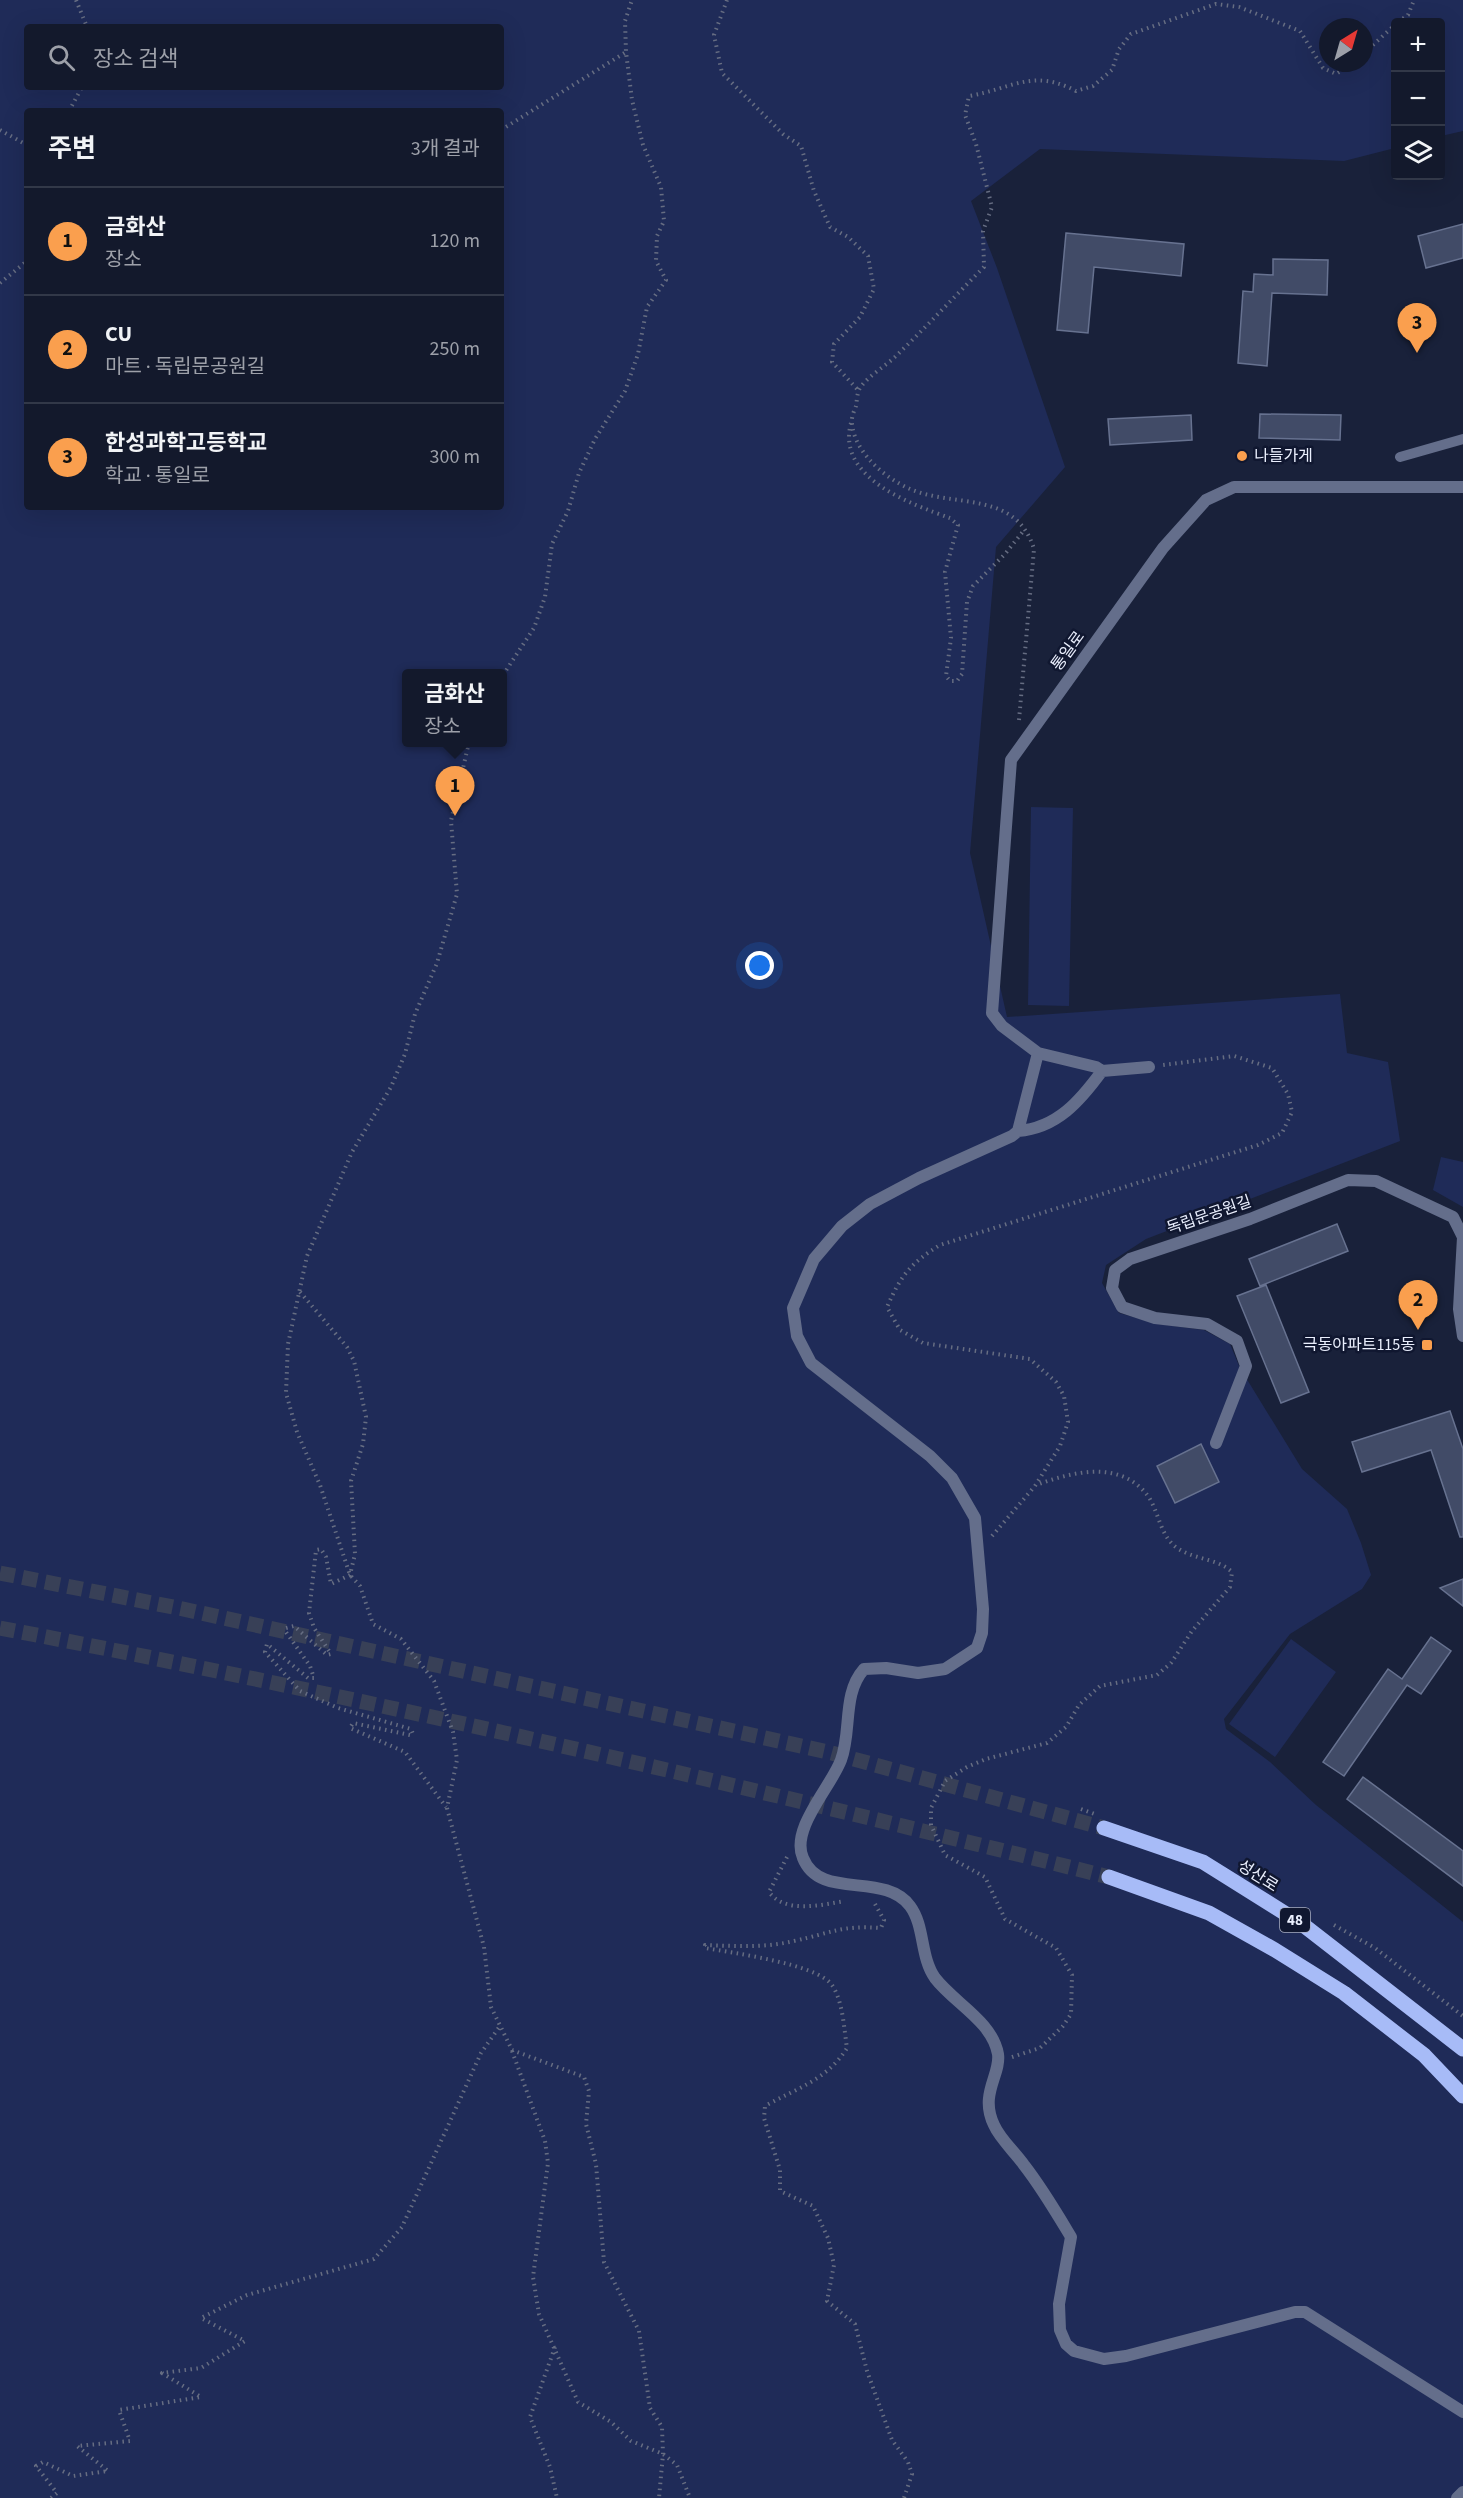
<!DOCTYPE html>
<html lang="ko">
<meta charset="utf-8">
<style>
body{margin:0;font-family:"Source Sans 3","Noto Sans KR",sans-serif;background:#1c2234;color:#f1f3f6}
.controls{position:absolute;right:18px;top:18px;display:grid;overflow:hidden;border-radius:6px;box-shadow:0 6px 24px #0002}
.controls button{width:54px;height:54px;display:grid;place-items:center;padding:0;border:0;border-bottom:2px solid #323848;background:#13192c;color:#f1f3f6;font:30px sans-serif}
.compass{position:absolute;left:1319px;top:18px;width:54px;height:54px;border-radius:50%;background:#13192c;box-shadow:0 6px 24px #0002;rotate:37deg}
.you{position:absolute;left:760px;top:966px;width:21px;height:21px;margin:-15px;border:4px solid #fff;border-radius:50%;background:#1a73e8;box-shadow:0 0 0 9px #1a73e833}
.badge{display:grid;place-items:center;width:39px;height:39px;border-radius:50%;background:#fa9f4e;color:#111;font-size:20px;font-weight:700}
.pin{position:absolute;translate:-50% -50px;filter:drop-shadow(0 2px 3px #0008)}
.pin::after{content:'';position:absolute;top:32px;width:21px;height:18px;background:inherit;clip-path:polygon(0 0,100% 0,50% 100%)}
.popup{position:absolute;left:402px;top:669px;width:105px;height:78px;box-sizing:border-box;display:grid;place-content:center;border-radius:6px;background:#13192c;filter:drop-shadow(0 2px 4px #0005);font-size:20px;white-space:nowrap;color:#9da0a9}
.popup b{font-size:22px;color:#f1f3f6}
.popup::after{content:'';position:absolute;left:50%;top:100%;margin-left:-12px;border:12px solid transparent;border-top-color:#13192c}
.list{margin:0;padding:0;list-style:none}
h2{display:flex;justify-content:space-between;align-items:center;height:78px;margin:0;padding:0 24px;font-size:26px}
h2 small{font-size:20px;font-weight:400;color:#9da0a9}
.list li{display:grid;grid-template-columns:39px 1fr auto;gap:18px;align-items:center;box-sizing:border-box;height:108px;padding:0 24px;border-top:2px solid #323848}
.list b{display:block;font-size:22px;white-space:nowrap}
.list p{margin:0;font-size:20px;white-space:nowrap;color:#9da0a9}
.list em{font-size:20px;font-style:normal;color:#9da0a9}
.icon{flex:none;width:33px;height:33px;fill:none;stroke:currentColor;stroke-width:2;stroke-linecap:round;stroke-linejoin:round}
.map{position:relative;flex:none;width:1463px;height:2498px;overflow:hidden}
.search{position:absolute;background:#13192c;box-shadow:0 6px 24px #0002;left:24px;top:24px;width:480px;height:66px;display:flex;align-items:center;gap:15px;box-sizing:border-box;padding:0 21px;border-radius:6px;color:#9da0a9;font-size:22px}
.panel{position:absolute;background:#13192c;box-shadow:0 6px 24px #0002;left:24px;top:108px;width:480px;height:402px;border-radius:6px}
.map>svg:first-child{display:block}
.green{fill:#1f2b58;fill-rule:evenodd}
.building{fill:#414b67;stroke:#677290;stroke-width:1.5}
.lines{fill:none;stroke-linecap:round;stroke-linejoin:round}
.primary-tunnel{stroke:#384057;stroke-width:15;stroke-dasharray:15 8;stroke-linecap:butt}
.path{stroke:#666d82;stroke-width:4;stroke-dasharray:1.5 4.5;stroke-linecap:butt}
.lane{stroke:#646e8b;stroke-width:10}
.street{stroke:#646e8b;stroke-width:12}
.primary{stroke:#a7bbf7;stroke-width:15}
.poi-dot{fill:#fa9f4e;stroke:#101730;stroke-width:2}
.labels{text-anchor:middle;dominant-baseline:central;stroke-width:5;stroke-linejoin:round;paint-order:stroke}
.shield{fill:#101730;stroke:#a9aec0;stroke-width:1.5}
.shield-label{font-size:15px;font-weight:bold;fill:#eaeffd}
.poi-label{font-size:16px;fill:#eaeffd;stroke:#101730;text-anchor:start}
.street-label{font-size:16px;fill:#eaeffd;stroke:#101730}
</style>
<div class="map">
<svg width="1463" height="2498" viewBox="0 0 1463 2498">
<rect width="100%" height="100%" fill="#19213a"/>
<path class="green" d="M 0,0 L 1463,0 L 1463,131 L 1441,136 L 1440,22 L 1396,22 L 1395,148 L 1344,161 L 1040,149 L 971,201 L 997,268 L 1065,467 L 996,547 L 970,853 L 1007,1017 L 1340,994 L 1347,1053 L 1388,1062 L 1400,1141 L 1146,1239 L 1106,1265 L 1102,1283 L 1119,1313 L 1158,1324 L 1204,1330 L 1230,1344 L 1240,1368 L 1302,1469 L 1347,1509 L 1361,1543 L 1371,1575 L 1362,1589 L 1290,1634 L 1224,1719 L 1226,1729 L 1270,1762 L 1316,1805 L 1463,1922 L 1463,2498 L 0,2498 ZM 27,27 L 501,27 L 501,87 L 27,87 ZM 1328,27 L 1364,27 L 1364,63 L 1328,63 ZM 27,111 L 501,111 L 501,507 L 27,507 ZM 407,674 L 503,674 L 503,742 L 407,742 Z
M 1031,807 L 1073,808 L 1069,1006 L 1028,1005 Z
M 1441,1157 L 1463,1162 L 1463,1207 L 1433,1190 Z
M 1291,1639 L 1336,1672 L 1275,1757 L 1229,1724 Z"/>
<path class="building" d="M 1463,224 L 1463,258 L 1426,268 L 1418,236 Z
M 1066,233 L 1184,244 L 1181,276 L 1094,267 L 1088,333 L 1057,330 Z
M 1273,259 L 1328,260 L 1327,295 L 1272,293 L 1267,366 L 1238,363 L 1243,291 L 1253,292 L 1254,274 L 1273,275 Z
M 1260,414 L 1341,415 L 1340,440 L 1259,438 Z
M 1191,415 L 1192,440 L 1110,445 L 1108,419 Z
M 1337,1224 L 1348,1251 L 1260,1286 L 1249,1259 Z
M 1266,1285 L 1309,1392 L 1281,1403 L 1237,1296 Z
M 1450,1411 L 1463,1449 L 1463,1537 L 1460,1537 L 1431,1450 L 1362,1472 L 1352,1442 Z
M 1201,1444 L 1219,1482 L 1175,1503 L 1157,1466 Z
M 1463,1579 L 1463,1606 L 1440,1588 Z
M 1431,1637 L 1451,1651 L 1421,1694 L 1407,1685 L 1344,1776 L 1323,1762 L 1388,1669 L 1402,1679 Z
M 1363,1777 L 1463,1851 L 1463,1886 L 1347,1799 Z"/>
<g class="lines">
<path class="primary-tunnel" d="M 0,1573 L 183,1609 L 828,1752 L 1104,1828
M 0,1628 C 372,1699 742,1785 1109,1877"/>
<path class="path" d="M 76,0 L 87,27
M 727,0 L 714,35 L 722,73 L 783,134 L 801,146 L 814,191 L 830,227 L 848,237 L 868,256 L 874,289 L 860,317 L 834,344 L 832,362 L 858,390
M 1398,22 L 1408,15 L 1414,0
M 1364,53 L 1396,24
M 69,111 L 82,87
M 0,130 L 27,145
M 501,130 L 626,52
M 0,283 L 27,261
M 851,423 C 836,478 911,504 950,518 L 958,525 L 945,572 L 951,638 L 946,676 L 950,681 L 957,681 L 962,674 L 967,602 L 973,586 L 1005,554 L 1025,529
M 503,675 L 534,628 L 545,597 L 552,544 L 568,511 L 579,473 L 595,439 L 625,391 L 638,354 L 647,307 L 666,280 L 656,261 L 657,236 L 664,221 L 661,187 L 643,145 L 632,100 L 626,52 L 625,21 L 632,0
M 1019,720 L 1034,549 C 1016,490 954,508 910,489 C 885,478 855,453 852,424 C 851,418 854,411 856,406 C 857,400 857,393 860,388 C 869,375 886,366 897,355 C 927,326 955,296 984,267 L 983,231 L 992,207 L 976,144 L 965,115 L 969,96 C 1011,89 1033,68 1076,91 L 1093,86 L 1112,70 L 1119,49 L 1131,34 L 1216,4 L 1239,7 L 1300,31 L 1323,68 L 1336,74 L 1354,63
M 469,742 L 451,821 L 457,894 L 437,963 L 415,1014 L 405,1054 L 391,1087 L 352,1152 L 307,1256 L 288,1344 L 286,1393 L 297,1432 L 320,1485 L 350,1575 L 360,1586 L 373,1624 L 401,1639 L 434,1681 L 453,1732 L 457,1760 L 447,1808 L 484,1947 L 491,2007 L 512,2050 L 584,2077 L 589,2091 L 586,2124 L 596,2164 L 604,2262 L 639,2331 L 650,2408 L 662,2427 L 663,2454 L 659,2498
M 300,1292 L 347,1347 L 354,1361 L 366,1417 L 363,1444 L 351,1481 L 355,1554 L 350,1575 L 331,1584 L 326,1557 L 321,1549 L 316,1550 L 309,1613 L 314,1628 L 331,1654 L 327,1655 L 294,1626 L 286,1628 L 286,1632 L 310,1666 L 314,1678 L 308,1678 L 267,1644 L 265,1652 L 300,1691 L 338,1708 L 411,1729 L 413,1734 L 410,1735 L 353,1723 L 350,1728 L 405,1752 L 446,1807
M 992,1536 L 1035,1486 L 1060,1446 L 1068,1422 L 1064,1396 L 1056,1382 L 1030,1359 L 923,1343 L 900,1330 L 887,1307 C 901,1275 911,1263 940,1245 L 1258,1145 L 1282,1133 L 1292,1112 L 1288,1094 L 1272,1068 L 1234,1056 L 1163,1065
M 1081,1809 L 1097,1815
M 787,1857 L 769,1892 C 785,1914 821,1905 845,1901
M 875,1904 L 884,1920 L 881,1928 C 841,1925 831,1933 794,1941 C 765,1948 734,1946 705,1945 L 705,1948 C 733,1953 817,1964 832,1985 C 843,2001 844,2029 847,2048 C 827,2080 797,2088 765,2106 L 764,2118 L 780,2170 L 780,2191 L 813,2206 L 828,2238 L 834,2265 L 827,2301 L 855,2324 L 867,2371 L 892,2440 L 908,2462 L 912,2474 L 904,2498
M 1334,1925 L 1375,1948 L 1463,2016
M 512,2051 L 545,2141 L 548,2163 L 533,2277 L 539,2314 L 578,2402 L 611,2422 L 631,2441 L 663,2454 L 677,2465 L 690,2498
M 1012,2057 L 1040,2048 L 1063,2026 L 1071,2014 L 1072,1975 L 1056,1948 L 1005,1919 L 985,1877 L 945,1855 L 931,1825 L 931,1808 L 945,1781 L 967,1767 L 986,1759 L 1047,1743 L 1066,1727 L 1079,1705 L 1100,1686 L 1157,1675 L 1171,1663 L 1192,1631 L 1230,1587 L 1232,1572 C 1217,1558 1195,1560 1177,1548 C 1160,1536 1159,1512 1148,1496 C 1120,1459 1072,1472 1036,1485
M 555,2347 L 530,2417 L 550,2467 L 557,2498
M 51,2498 L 57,2493 L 36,2466 L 43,2462 L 73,2476 L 108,2471 L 77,2446 L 130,2441 L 119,2410 L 201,2397 L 162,2373 L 201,2368 L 245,2341 L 201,2318 L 247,2295 L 374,2259 L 402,2227 L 481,2053 L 500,2026"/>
<path class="lane" d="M 1400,457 L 1463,439"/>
<path class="street" d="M 1463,487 L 1234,487 L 1206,500 L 1163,548 L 1011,760 L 992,1013 L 1002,1026 L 1038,1053 L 1018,1131 L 1012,1136 L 919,1178 L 870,1204 L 842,1226 L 814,1259 L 793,1308 L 797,1336 L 811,1363 L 930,1456 L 952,1478 L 975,1518 L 983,1609 L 982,1633 L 977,1648 L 945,1669 L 918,1673 L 886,1668 L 864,1669 C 842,1694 852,1730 841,1760 C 831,1787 790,1829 803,1858 C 820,1901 884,1871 910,1906 C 925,1926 920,1957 935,1978 C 954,2003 992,2021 998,2054 C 1001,2075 979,2094 994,2125 C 1000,2139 1015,2152 1024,2165 C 1042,2188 1056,2212 1071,2237 L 1059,2304 L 1060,2330 L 1066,2344 L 1074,2351 L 1104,2359 L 1126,2356 L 1295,2312 L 1305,2312 L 1463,2412
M 1102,1071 L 1149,1067
M 1018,1131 C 1057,1128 1080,1101 1102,1071 L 1096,1067 L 1038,1053
M 1216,1443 L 1246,1366 L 1237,1341 L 1207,1324 L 1155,1318 L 1122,1307 L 1112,1288 L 1115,1270 L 1130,1259 L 1250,1219 L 1348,1180 L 1376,1181 L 1453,1217 L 1463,1237 L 1459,1309 L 1463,1336
M 1457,2498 L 1463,2492"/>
<path class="primary" d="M 1104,1828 L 1203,1862 L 1302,1924 L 1463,2049
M 1109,1877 L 1209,1913 L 1275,1950 L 1344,1993 L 1424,2055 L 1463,2096"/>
</g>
<g class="poi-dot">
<circle cx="1242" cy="456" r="6"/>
<rect x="1421" y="1339" width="12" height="12" rx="3"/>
</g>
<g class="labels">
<rect class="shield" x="1280" y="1908" width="30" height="24" rx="4.5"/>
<g class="shield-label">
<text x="1295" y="1920">48</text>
</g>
<g class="poi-label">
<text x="1254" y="456">나들가게</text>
<text x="1415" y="1345" text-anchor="end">극동아파트115동</text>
</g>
<g class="street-label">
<text transform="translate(1068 651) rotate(-54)">통일로</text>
<text transform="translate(1209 1215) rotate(-19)">독립문공원길</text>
<text transform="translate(1258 1876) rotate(32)">성산로</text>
</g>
</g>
</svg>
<div class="controls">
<button>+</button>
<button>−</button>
<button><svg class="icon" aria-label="layers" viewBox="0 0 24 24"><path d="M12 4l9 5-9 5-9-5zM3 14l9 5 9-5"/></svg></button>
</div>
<svg class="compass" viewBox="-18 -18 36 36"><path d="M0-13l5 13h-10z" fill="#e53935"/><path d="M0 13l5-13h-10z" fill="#9da0a9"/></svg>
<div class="you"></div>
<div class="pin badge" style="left:455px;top:816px">1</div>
<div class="popup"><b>금화산</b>장소</div>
<div class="pin badge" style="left:1418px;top:1330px">2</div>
<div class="pin badge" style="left:1417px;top:353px">3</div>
<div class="search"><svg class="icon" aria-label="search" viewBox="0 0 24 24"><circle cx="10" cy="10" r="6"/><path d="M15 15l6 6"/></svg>장소 검색</div>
<section class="panel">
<h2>주변<small>3개 결과</small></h2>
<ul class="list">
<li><span class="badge">1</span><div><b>금화산</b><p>장소</p></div><em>120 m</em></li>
<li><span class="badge">2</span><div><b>CU</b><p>마트 · 독립문공원길</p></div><em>250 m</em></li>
<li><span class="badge">3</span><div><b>한성과학고등학교</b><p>학교 · 통일로</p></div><em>300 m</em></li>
</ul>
</section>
</div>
